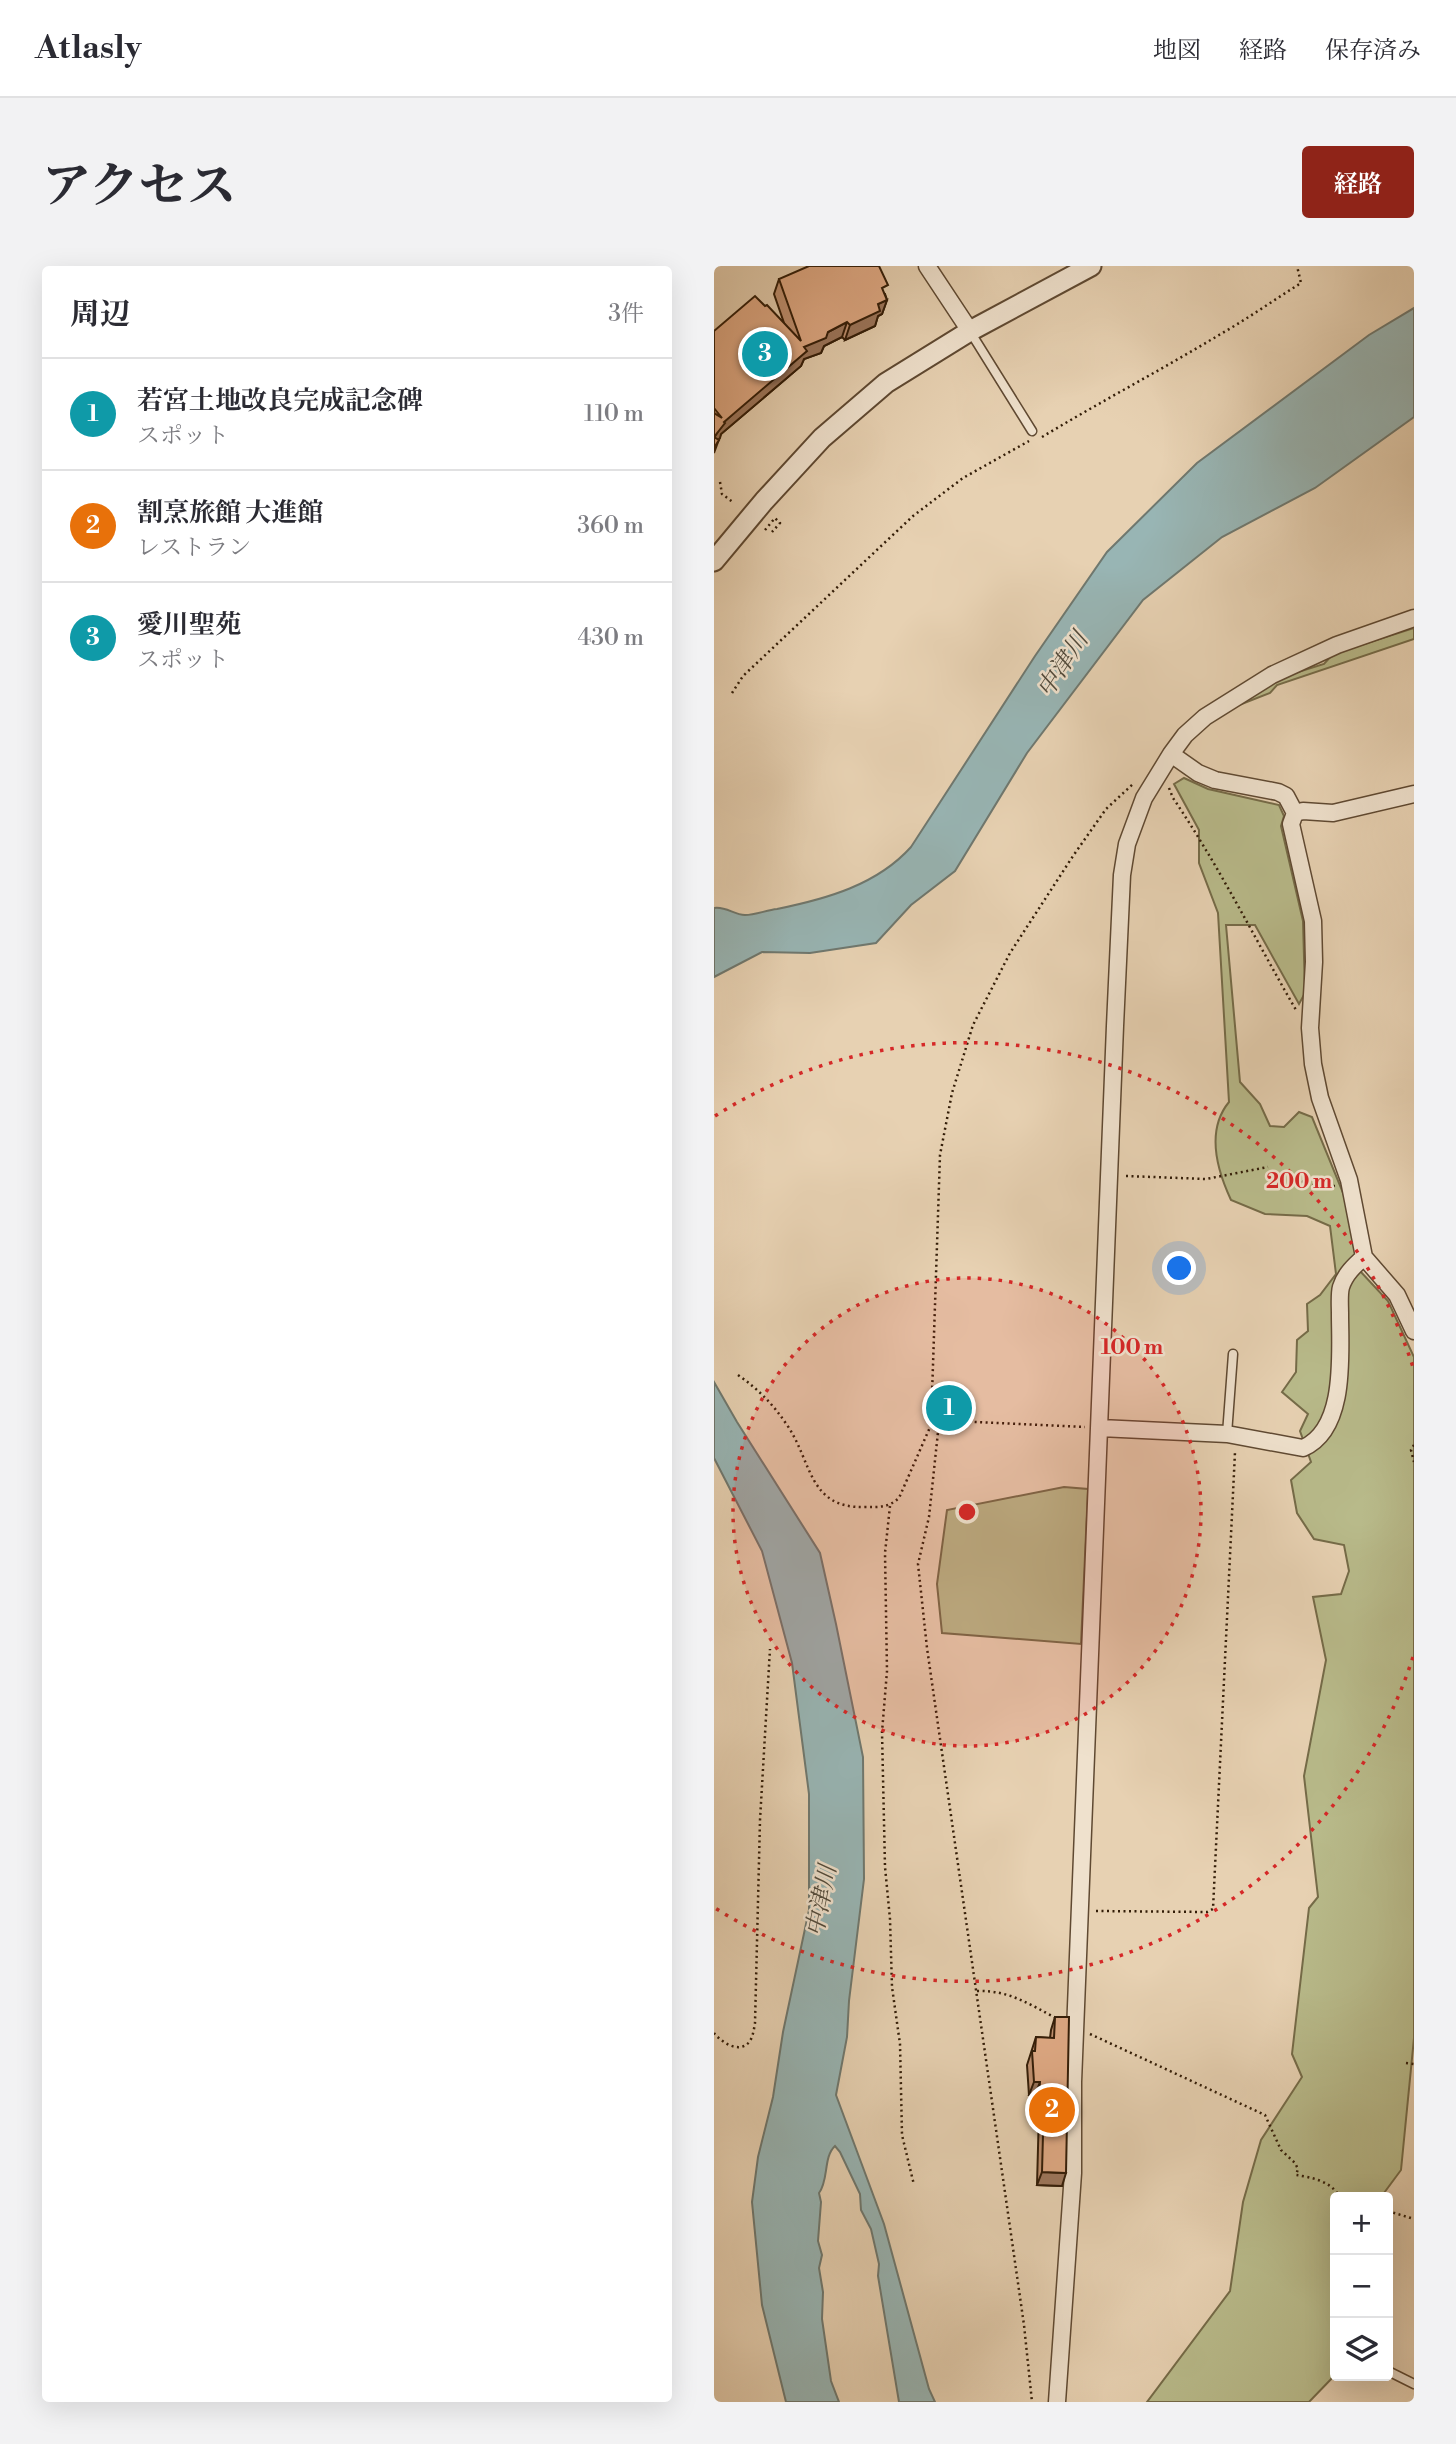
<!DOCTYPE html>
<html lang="ja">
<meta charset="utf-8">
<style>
body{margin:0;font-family:"Libre Bodoni","Noto Serif JP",serif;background:#f2f2f3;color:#2b2b33}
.controls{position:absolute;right:21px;bottom:21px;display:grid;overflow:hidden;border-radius:7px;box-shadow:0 7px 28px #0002}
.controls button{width:63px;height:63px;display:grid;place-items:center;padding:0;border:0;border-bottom:2px solid #e1e1e2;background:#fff;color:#2b2b33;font:35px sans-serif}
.you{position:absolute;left:466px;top:1003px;width:24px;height:24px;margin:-18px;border:5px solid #fff;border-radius:50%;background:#1a73e8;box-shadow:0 0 0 10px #1a73e833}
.badge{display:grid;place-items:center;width:46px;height:46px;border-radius:50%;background:#8f2418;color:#fff;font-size:23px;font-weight:700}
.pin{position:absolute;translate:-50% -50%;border:4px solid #fff;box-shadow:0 2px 7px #0006}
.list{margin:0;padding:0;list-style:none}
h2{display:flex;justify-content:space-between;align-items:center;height:91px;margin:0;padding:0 28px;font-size:30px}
h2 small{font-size:23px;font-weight:400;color:#7c7c81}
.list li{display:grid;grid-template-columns:46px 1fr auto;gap:21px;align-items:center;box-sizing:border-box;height:112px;padding:0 28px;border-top:2px solid #e1e1e2}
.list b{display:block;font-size:26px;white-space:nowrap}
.list p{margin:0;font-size:23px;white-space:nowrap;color:#7c7c81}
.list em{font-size:23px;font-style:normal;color:#7c7c81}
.icon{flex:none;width:38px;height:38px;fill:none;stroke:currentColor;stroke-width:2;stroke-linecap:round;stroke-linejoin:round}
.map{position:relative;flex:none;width:700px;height:2136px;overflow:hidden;border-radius:7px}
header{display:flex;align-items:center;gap:42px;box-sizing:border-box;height:98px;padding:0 35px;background:#fff;border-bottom:2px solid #e1e1e2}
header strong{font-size:33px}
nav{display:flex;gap:38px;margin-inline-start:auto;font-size:24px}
.intro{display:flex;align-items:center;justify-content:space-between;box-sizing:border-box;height:168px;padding:0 42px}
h1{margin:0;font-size:49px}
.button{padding:18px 32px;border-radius:7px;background:#8f2418;color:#fff;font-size:24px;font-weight:700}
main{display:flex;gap:42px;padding:0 42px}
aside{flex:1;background:#fff;border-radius:7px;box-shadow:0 7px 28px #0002}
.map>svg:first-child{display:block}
.green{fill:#b8ba8a;stroke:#756b48;stroke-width:2}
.water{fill:#98b5b4;stroke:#6f786f;stroke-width:2}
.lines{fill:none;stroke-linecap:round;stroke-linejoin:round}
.service-casing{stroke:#5f4932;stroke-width:11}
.minor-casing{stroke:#5f4932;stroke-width:19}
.tertiary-casing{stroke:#5f4932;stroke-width:23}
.path{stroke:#321c07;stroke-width:2.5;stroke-dasharray:2 3.5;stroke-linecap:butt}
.service{stroke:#efe1cd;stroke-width:8}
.minor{stroke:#efe1cd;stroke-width:16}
.tertiary{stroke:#efe1cd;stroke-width:19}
.wall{fill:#c19272;stroke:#321c07;stroke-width:2}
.shaded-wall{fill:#9d775d;stroke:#321c07;stroke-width:2}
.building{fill:#e0aa85;stroke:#321c07;stroke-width:2}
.ring{fill:none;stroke:#d62828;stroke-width:3.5;stroke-dasharray:3.5 7}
.labels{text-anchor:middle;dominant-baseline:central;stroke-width:5;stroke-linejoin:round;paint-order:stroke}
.water-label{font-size:24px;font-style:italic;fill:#514a3b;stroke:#efe1cd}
.centre{fill:#d62828;stroke:#efe1cd;stroke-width:3.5}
.ring-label{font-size:21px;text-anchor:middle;font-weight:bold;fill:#d62828;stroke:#efe1cd;stroke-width:5;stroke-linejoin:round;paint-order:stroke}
</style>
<header>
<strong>Atlasly</strong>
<nav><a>地図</a><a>経路</a><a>保存済み</a></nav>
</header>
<div class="intro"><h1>アクセス</h1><a class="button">経路</a></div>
<main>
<aside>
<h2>周辺<small>3件</small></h2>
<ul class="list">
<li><span class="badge" style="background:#0f9aa8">1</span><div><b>若宮土地改良完成記念碑</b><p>スポット</p></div><em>110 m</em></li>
<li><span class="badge" style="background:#e8710a">2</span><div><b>割烹旅館 大進館</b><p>レストラン</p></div><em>360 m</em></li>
<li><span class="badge" style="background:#0f9aa8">3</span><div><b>愛川聖苑</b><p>スポット</p></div><em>430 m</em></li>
</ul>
</aside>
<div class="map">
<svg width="700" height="2136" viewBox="0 0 700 2136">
<rect width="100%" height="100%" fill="#e7d1b2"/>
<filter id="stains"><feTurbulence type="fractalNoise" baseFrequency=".00286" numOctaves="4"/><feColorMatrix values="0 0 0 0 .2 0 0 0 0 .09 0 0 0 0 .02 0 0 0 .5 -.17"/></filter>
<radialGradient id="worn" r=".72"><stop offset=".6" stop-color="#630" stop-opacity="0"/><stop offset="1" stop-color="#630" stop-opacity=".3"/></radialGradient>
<path class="green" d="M 700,362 L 700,373 L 563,419 L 556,427 L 520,441 L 565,412 L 610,398 L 619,388 Z
M 470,512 L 494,523 L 565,539 L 570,550 L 567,560 L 589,655 L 591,727 L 585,738 L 541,659 L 512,659 L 526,816 L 546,838 L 556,860 L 570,861 L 585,846 L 598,851 L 634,939 L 646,1005 L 674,1035 L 700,1091 L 700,1772 L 687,1904 L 667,1931 L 621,1931 L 621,2109 L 595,2136 L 433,2136 L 516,2025 L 529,1936 L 547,1874 L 588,1811 L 578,1788 L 595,1642 L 604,1631 L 590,1510 L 612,1394 L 599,1331 L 627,1328 L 635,1305 L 630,1279 L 600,1273 L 583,1247 L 577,1214 L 597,1196 L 586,1165 L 594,1148 L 568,1126 L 582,1106 L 583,1074 L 594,1065 L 593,1038 L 606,1029 L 622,1008 L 616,960 L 593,950 L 551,948 L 517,934 C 503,904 492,864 515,836 L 504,647 L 485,597 L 485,564 L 460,518 Z
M 350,1221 L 374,1223 L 367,1378 L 228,1367 L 223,1318 L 233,1244 Z"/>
<path class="water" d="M 700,42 L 700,151 L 601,222 L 508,271 L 429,334 L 313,487 L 241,605 L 197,639 L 162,677 L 96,687 L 48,686 L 0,711 L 0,642 C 12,640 20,649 31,649 C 41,649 53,644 63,643 C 112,633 163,619 197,581 L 321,390 L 393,286 L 483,197 L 655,69 Z
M 0,1116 L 23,1156 L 106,1287 L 122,1358 L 149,1491 L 150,1613 L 135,1735 L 133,1771 L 122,1829 L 170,1958 L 215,2123 L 221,2136 L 185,2136 L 164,2010 L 165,1998 L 157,1963 L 147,1944 L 146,1928 L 126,1886 L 121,1880 C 109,1891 115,1914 105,1927 L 107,1936 L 104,1975 L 108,1989 L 105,2002 L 109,2026 L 108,2053 L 117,2115 L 125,2136 L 72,2136 L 48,2039 L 38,1936 L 44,1891 L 59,1831 L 69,1766 L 95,1644 L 95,1528 L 78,1397 L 48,1285 L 0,1192 Z"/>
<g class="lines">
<defs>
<path id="service" d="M 257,67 L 318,165
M 513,1168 L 519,1088
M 674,2105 L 700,2118"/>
<path id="minor" d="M 213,0 L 256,65
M 457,488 L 484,507 L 501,514 L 564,526 L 572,530 L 581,547 L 589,545 L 619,547 L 700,528
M 581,547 L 577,558 L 599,655 L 600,696 L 596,762 L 599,798 L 606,832 L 635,914 L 650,991 L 683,1029 L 700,1065
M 386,1162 L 513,1168 L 589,1182 C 633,1163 626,1087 626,1048 C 626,1040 625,1028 627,1021 C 631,1008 641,999 650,991
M 343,2136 L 359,1907 L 359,1816 L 401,760 L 408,609 L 413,578 L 430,532 L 457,488 L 471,469 L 491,451 L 558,409 L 623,379 L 700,352"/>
<path id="tertiary" d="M 0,295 L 50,235 L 108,172 L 172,117 L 256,65 L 377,0"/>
</defs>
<use href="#service" class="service-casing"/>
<use href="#minor" class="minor-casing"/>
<use href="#tertiary" class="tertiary-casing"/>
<path class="path" d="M 328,171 C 386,136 447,104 505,69 C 533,53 560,34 587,17 L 583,0
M 6,216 L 8,228 L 20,237
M 51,264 L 61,252 L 66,257 L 58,266
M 18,427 L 29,410 L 199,250 L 249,212 L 315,175
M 455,522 L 459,532 C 505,600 541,673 582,744
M 412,910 L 492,913 L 554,901
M 578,910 C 592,918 604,922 621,920
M 24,1109 C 44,1123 59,1138 73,1159 C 98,1195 94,1243 151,1241 C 165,1241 174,1242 185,1232 L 217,1159 L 226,889 L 238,827 L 259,759 L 296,687 L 359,590 L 392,543 L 419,518
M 217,1159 L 224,1166 L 215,1251 L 204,1298 L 213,1382 L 310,2059 L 318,2136
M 217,1159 L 240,1155 L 371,1161
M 700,1179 L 697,1184 L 700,1196
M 176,1240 L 171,1287 L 173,1405 L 168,1466 L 171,1601 L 176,1653 L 178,1721 L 186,1778 L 188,1869 L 200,1919
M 382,1645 L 493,1646 L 499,1643 L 521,1186
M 263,1725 C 296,1724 316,1739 344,1753
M 0,1767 C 7,1776 26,1789 36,1775 C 39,1770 40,1763 41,1757 L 46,1554 L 56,1383
M 376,1768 L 551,1849 L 567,1884 L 581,1897 L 584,1903 L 582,1909 C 596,1911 615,1915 623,1927 L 622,1931
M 692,1797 L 700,1798
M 621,1933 L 618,1950 L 621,1961
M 674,1945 L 700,1953"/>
<use href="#service" class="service"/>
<use href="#minor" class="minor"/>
<use href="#tertiary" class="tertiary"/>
</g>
<path class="wall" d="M 65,13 L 171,28 L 173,34 L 168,48 L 164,50 L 161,60 L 131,74 L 128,71 L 110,80 L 107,87 L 90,93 L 87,100 L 7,168 L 0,187 L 0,65 L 51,40 L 70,57 L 60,28 Z
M 341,1751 L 348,1920 L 323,1919 L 325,1845 L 320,1844 L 321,1829 L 315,1829 L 313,1799 L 322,1771 L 336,1772 L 337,1764 Z"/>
<path class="shaded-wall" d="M 173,34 L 168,48 L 164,50 L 161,60 L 131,74 L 136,59 L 164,38 Z
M 133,56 L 128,71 L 110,80 L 107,87 L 90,93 L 87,100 L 7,168 L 6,172 L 0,179 L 0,172 L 10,156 L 90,81 L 114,66 Z
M 320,1816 L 326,1816 L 321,1829 L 315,1829 Z
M 325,1831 L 330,1831 L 325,1845 L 320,1844 Z
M 328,1906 L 352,1907 L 348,1920 L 323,1919 Z"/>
<path class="building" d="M 95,0 L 165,0 L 174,19 L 168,22 L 173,34 L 164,38 L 166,45 L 136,59 L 133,56 L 114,66 L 112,72 L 90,81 L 93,85 L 10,156 L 11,157 L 0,171 L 5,174 L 0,182 L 0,147 L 8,152 L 0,142 L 0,65 L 41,30 L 51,40 L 53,39 L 87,75 L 65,13 Z
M 341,1751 L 355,1751 L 352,1907 L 328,1906 L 330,1831 L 325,1831 L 326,1816 L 320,1816 L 318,1785 L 321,1785 L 322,1771 L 340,1772 Z"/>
<circle cx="253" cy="1246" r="234" fill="#d62828" fill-opacity=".12"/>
<g class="ring">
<circle cx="253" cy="1246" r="234"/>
<path d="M699 1391A469 469 0 0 1 1 1642M1 850A469 469 0 0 1 699 1101"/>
</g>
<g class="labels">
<g class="water-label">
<text transform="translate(349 399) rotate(-57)">中津川</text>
<text transform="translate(108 1635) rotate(-79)">中津川</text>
</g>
</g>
<circle cx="253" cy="1246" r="10" class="centre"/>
<g class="ring-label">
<text x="585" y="922">200 m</text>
<text x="418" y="1088">100 m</text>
</g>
<rect width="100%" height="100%" filter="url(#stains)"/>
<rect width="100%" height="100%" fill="url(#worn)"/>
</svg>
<div class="controls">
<button>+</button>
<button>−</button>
<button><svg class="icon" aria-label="layers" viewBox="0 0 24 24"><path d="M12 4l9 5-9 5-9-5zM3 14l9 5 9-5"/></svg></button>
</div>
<div class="you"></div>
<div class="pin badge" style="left:235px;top:1142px;background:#0f9aa8">1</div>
<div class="pin badge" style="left:338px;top:1844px;background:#e8710a">2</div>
<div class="pin badge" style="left:51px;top:88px;background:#0f9aa8">3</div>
</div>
</main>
